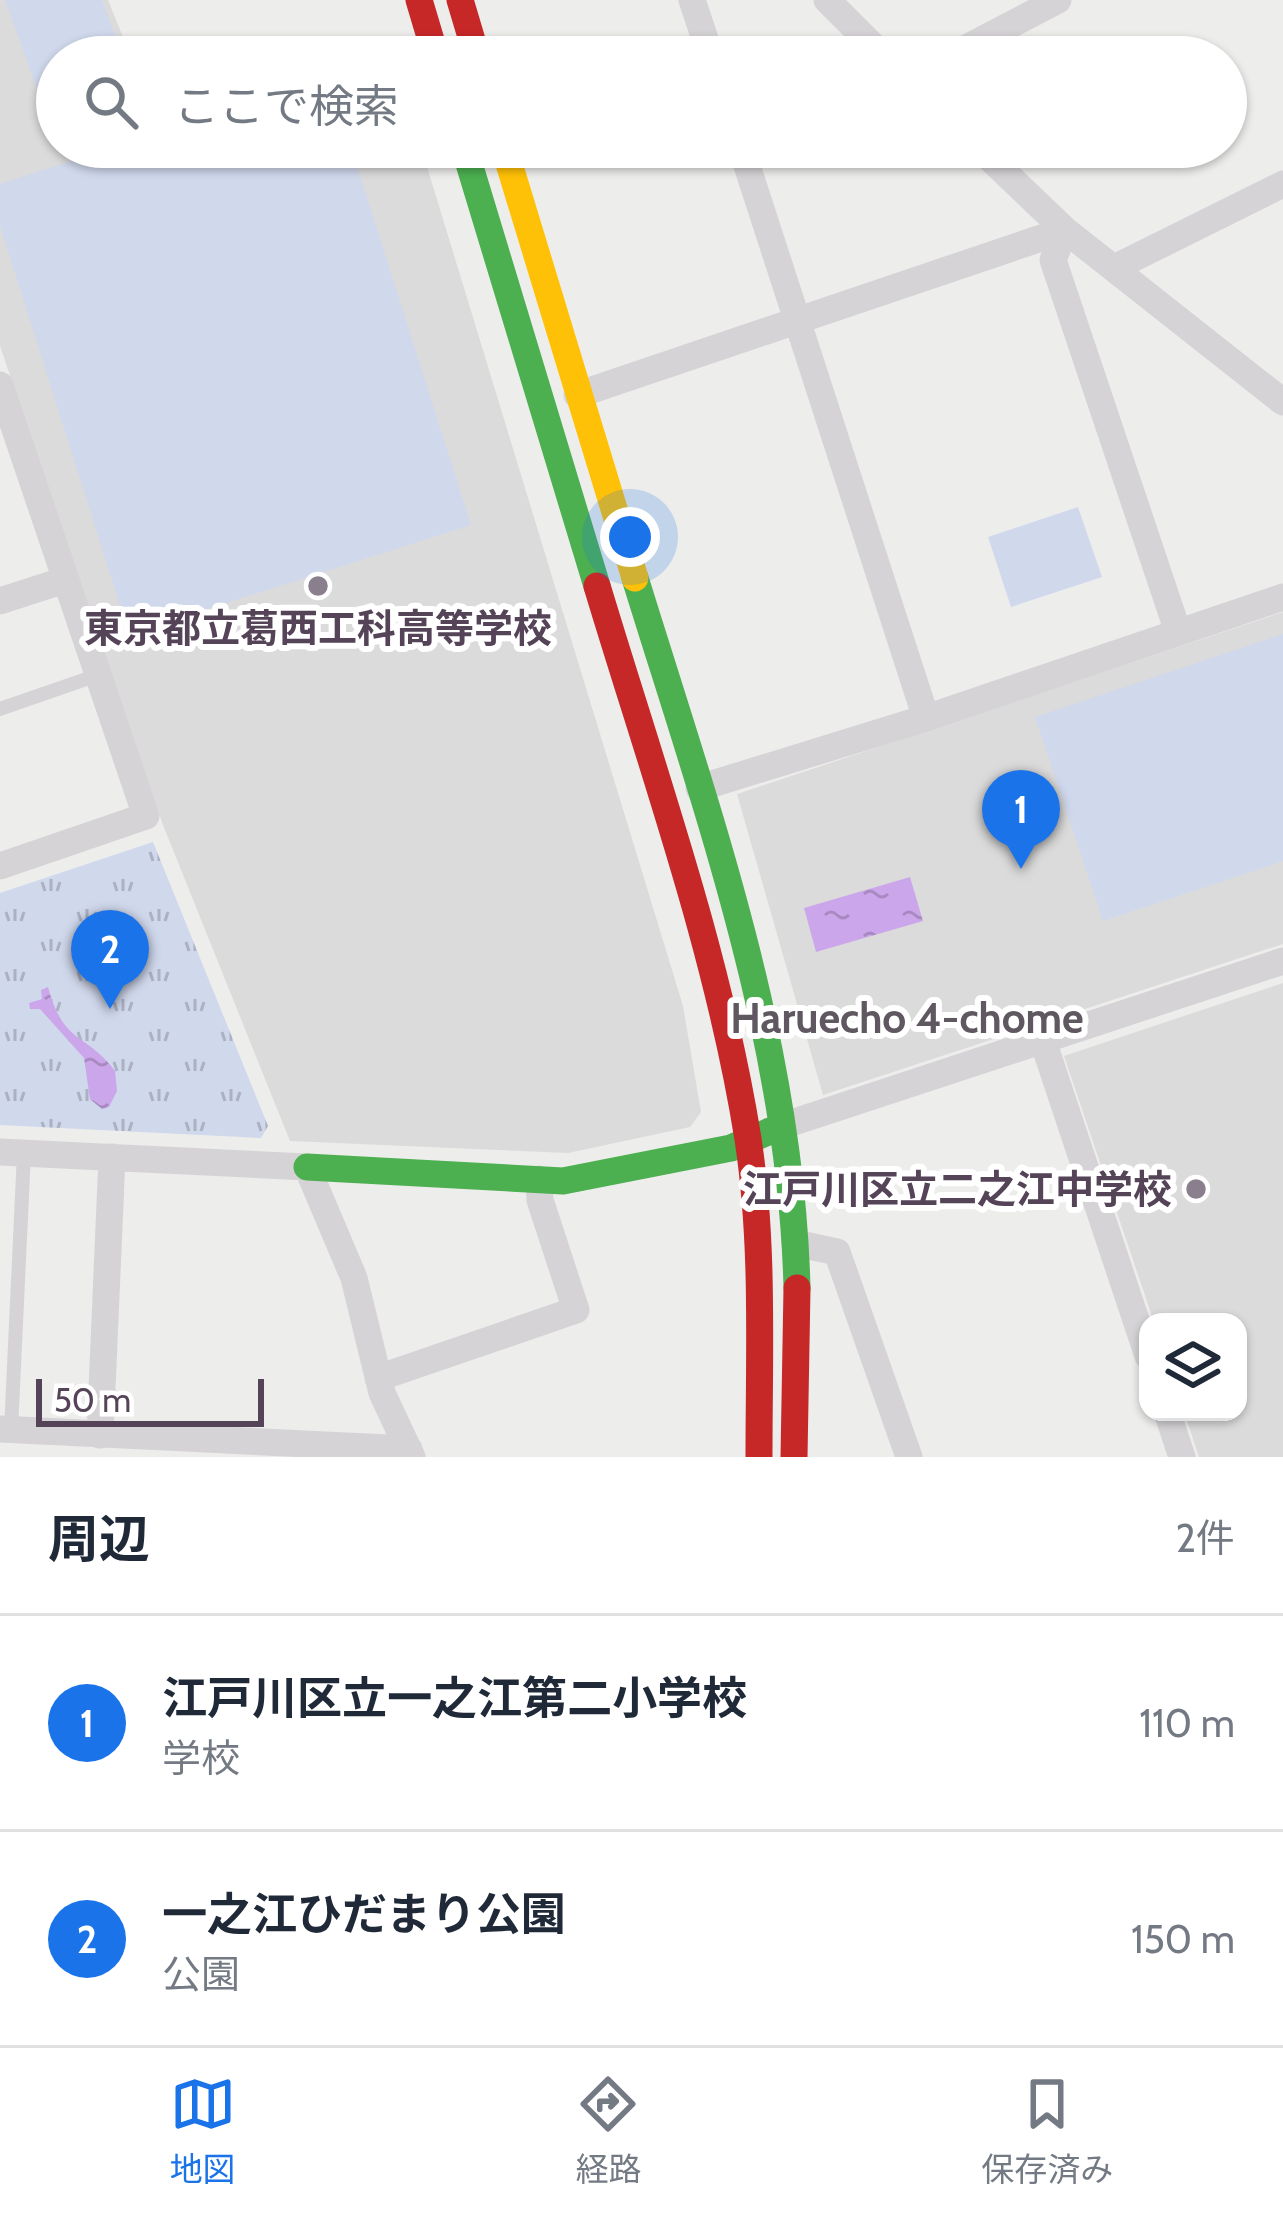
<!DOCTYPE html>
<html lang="ja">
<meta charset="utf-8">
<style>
body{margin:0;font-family:Cabin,"Noto Sans JP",sans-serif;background:#f6f6f7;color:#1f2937}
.controls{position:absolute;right:36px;bottom:36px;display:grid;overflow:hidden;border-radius:24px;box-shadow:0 3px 9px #0004}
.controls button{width:108px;height:108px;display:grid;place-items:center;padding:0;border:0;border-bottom:3px solid #e0e1e3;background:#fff;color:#1f2937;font:60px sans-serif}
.scale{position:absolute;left:36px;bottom:30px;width:228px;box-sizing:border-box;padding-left:12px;border:6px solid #554458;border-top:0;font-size:33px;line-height:42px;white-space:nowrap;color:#554458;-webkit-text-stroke:9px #fff;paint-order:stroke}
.you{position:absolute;left:630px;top:537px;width:42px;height:42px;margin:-30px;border:9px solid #fff;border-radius:50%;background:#1a73e8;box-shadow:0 0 0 18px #1a73e833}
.badge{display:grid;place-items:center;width:78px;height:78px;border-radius:50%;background:#1a73e8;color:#fff;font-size:39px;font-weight:700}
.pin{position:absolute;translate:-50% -99px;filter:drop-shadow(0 3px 6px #0008)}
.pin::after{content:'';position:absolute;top:63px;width:42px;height:36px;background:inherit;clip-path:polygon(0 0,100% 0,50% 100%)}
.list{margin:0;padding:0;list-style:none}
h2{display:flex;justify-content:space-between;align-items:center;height:156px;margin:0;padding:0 48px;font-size:51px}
h2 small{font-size:39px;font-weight:400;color:#747a83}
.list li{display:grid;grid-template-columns:78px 1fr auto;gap:36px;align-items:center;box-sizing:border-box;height:216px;padding:0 48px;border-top:3px solid #e0e1e3}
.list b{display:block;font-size:45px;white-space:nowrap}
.list p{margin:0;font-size:39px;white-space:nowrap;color:#747a83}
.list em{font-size:39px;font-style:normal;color:#747a83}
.icon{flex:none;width:66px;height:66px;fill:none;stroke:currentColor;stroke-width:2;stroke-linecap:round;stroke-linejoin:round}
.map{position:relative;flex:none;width:1283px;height:1457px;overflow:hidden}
.search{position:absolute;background:#fff;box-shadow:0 3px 9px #0004;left:36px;right:36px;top:36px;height:132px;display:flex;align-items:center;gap:30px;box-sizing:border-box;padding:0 42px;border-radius:66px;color:#747a83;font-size:45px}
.sheet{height:588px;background:#fff}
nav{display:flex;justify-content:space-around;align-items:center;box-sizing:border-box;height:168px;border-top:3px solid #e0e1e3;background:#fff;font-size:33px;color:#747a83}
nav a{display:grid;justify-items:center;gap:6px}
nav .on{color:#1a73e8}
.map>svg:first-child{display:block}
.education{fill:#dcdbdc}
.park{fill:url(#park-tufts)}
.pitch{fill:#d0d8ec}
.water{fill:url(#water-ripples)}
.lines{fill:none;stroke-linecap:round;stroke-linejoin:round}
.lane{stroke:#d6d3d7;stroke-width:14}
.street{stroke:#d6d3d7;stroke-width:27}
.fast{stroke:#4caf50;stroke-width:27}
.slow{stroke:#ffc107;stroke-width:27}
.jam{stroke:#c62828;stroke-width:27}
.poi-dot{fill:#8a7f8c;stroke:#fff;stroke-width:4.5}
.labels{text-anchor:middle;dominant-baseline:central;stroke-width:12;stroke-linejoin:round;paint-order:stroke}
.poi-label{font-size:39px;font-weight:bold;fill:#554458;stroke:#fff}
.neighbourhood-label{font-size:42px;font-weight:bold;fill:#5f5860;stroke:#fff}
</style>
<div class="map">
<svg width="1283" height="1457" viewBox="0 0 1283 1457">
<defs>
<pattern id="park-tufts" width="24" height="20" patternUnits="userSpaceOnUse" patternTransform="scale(3)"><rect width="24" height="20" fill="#d0d8ec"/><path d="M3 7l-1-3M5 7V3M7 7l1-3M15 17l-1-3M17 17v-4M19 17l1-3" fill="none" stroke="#acb1c2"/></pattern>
<pattern id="water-ripples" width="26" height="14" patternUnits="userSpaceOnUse" patternTransform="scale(3)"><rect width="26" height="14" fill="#cba6ea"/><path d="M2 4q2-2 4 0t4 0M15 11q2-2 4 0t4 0" fill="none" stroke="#a889c0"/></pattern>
</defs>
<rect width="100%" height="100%" fill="#ededec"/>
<path class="education" d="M 0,0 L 108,0 L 131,57 L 57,57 L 57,147 L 421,147 L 683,1006 L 701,1112 L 690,1127 L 568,1153 L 290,1141 L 163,825 L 0,346 Z
M 1283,612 L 1283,944 L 823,1095 L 737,794 Z
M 1283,983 L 1283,1457 L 1199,1457 L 1184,1412 L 1238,1412 L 1238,1322 L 1154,1322 L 1064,1056 Z"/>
<path class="park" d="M 153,842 L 268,1126 L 261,1138 L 0,1125 L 0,893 Z"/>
<path class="pitch" d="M 5,0 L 102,0 L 123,57 L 57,57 L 57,144 Z
M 115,147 L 351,147 L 471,525 L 129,634 L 0,226 L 0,184 Z
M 1078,507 L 1102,577 L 1011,607 L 988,537 Z
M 1283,634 L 1283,861 L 1103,921 L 1035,717 Z"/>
<path class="water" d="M 910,877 L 923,921 L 816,952 L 804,908 Z
M 48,987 C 64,1046 86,1032 115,1071 L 117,1091 L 109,1107 L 102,1109 L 90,1099 L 84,1058 L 40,1009 L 30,1009 L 29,1003 L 42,999 L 41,990 Z"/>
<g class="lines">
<path class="lane" d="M 0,709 L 98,675
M 11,1430 L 24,1153"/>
<path class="street" d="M 692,0 L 711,57
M 827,0 L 884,57
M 949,57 L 1058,0
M 741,147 L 926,718
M 978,147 L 1065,230 L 1283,402
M 1065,230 L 1053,260 L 1178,632
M 1114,268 L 1283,184
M 0,385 L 146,816 L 0,866
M 577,395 L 1065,230
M 0,601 L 65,580
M 699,788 L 926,718 L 1283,597
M 1043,1041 L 1148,1356
M 785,1125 L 1283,961
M 0,1152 L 307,1167 L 354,1278 L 382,1393 L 412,1457
M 795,1243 L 837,1252 L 909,1457
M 378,1378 L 576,1310 L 540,1200 L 539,1179
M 1167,1412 L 1182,1457
M 0,1429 L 409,1449
M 100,1435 L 112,1157"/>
<path class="fast" d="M 464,147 L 597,586
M 635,578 C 707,811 791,1042 797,1288
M 307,1167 L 563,1181 L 731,1148 L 770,1131"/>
<path class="slow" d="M 504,147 L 635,578"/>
<path class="jam" d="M 419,0 L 436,57
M 460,0 L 477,57
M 597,586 C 652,769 718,951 748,1139 C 764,1244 759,1351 759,1457
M 794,1457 L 797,1288"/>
</g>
<g class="poi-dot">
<circle cx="318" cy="586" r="12"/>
<circle cx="1196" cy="1189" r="12"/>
</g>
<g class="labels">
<g class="poi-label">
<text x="318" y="628">東京都立葛西工科高等学校</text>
<text x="1172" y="1189" text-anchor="end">江戸川区立二之江中学校</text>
</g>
<g class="neighbourhood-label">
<text x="907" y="1018">Haruecho 4-chome</text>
</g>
</g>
</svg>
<div class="controls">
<button><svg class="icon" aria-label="layers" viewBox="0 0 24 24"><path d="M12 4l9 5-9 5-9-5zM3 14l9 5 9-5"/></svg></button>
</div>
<div class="scale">50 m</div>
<div class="you"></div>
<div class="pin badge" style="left:1021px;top:869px">1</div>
<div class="pin badge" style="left:110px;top:1009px">2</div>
<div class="search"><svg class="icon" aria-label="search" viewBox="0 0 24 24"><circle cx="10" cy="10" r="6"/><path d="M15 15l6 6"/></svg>ここで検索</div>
</div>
<section class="sheet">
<h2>周辺<small>2件</small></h2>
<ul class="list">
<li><span class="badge">1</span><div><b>江戸川区立一之江第二小学校</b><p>学校</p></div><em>110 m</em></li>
<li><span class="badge">2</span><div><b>一之江ひだまり公園</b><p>公園</p></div><em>150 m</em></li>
</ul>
</section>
<nav>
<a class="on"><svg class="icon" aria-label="map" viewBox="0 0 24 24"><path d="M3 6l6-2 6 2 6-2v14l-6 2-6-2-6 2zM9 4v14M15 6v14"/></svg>地図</a>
<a><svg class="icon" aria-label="directions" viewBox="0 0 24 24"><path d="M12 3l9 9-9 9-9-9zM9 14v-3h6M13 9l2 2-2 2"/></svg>経路</a>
<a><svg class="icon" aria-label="saved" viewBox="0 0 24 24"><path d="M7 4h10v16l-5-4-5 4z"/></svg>保存済み</a>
</nav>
